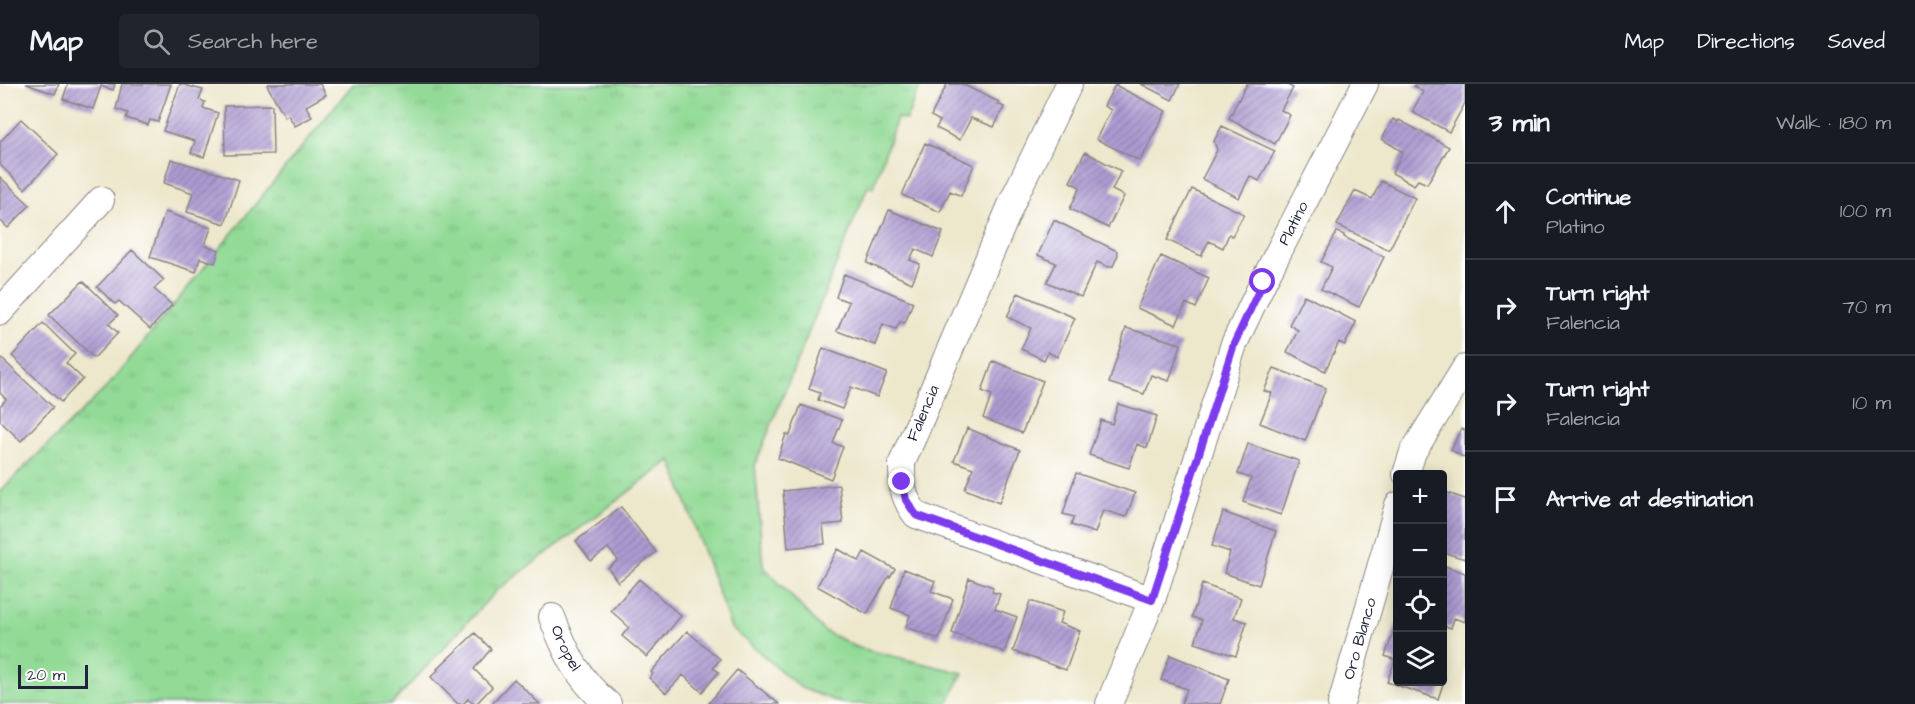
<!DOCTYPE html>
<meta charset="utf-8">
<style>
body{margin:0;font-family:"Architects Daughter",sans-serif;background:#20242c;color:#f1f3f6}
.controls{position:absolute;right:18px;bottom:18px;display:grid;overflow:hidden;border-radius:6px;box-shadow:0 3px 15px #0003}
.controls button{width:54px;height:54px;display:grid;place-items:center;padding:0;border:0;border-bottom:2px solid #363941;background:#171b24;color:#f1f3f6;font:30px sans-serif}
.scale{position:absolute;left:18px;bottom:15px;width:70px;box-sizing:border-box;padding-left:6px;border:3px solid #22223b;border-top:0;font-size:16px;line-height:21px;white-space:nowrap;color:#22223b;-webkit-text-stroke:4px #fff;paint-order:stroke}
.stop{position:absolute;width:18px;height:18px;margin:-14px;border:4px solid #7c3aed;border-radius:50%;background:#fff}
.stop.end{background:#7c3aed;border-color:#fff;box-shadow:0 2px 6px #0008}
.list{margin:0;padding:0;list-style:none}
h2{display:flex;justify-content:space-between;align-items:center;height:78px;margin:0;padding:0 24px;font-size:26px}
h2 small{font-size:20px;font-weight:400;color:#9ea1a6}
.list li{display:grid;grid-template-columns:39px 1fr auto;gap:18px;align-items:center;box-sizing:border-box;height:96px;padding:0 24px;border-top:2px solid #363941}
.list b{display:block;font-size:22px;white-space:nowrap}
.list p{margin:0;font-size:20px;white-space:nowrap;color:#9ea1a6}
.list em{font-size:20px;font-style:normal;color:#9ea1a6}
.icon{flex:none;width:33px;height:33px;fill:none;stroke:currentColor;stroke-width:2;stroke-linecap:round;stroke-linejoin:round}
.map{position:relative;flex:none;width:1465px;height:620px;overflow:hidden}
header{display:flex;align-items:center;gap:36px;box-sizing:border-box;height:84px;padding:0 30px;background:#171b24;border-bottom:2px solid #363941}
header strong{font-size:28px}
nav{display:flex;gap:33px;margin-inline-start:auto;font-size:21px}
.search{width:420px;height:54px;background:#20242c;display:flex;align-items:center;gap:15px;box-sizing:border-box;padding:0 21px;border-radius:6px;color:#9ea1a6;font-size:22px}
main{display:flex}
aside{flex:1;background:#171b24}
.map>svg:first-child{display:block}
.grass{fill:url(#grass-tufts);stroke:#5a7e68;stroke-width:1.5}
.building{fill:url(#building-hatch)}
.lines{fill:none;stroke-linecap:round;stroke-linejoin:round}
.minor-casing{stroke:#888483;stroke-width:28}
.minor{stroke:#fff;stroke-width:26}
.route{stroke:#7c3aed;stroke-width:8}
.labels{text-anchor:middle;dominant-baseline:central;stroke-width:6;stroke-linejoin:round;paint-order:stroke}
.street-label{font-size:16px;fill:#22223b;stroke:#fff}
</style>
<header>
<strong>Map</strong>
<div class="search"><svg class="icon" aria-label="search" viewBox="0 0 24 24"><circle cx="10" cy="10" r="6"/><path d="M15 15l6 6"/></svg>Search here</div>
<nav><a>Map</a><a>Directions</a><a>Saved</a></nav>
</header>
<main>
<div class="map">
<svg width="1465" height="620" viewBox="0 0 1465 620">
<defs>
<pattern id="grass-tufts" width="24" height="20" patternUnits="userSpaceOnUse" patternTransform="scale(1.5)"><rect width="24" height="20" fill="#92da95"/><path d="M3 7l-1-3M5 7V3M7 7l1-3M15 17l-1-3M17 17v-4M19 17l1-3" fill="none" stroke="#7ebb81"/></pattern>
<pattern id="building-hatch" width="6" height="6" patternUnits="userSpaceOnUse" patternTransform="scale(1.5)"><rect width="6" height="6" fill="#ac9bd1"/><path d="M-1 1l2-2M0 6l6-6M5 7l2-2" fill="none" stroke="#8c7eab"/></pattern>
</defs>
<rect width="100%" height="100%" fill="#fff"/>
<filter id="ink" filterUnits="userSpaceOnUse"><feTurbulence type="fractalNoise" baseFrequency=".0167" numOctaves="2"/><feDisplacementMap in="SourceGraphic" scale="12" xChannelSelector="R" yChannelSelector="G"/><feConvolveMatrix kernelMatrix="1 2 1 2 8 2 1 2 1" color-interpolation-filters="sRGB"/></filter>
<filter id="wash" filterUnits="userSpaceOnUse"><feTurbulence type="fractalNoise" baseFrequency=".008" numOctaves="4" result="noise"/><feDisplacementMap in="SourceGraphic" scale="24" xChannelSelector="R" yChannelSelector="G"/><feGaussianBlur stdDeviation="1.35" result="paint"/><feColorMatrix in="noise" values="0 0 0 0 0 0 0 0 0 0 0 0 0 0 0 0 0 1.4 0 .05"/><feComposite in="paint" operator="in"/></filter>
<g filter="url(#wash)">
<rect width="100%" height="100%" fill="#ede7cb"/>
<path class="grass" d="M 353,0 L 921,0 L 906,36 L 897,34 L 873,104 L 868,102 L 755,381 L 763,482 L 824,547 L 859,564 L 963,589 L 947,620 L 844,620 L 801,604 L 731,544 L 671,376 L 495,508 L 392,620 L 0,620 L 0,407 L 108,302 Z"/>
<g id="blocks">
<path class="building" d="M 26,0 L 59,0 L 55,10 Z
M 68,0 L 115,0 L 113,6 L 101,2 L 93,25 L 63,15 Z
M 122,0 L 171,0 L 158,38 L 150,36 L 148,41 L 126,34 L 128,29 L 116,25 Z
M 180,0 L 203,6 L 199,16 L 205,18 L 203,24 L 218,29 L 204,73 L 191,69 L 195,57 L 163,47 Z
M 269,0 L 320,0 L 326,11 L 306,22 L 312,33 L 295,42 L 288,31 L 285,33 L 267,1 Z
M 947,0 L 962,0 L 999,18 L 998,20 L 1004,23 L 994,43 L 971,34 L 960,56 L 936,44 L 940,37 L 931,32 Z
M 1141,0 L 1180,0 L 1172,16 Z
M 1247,0 L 1286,0 L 1293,4 L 1281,26 L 1290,31 L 1275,60 L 1229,34 Z
M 1415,0 L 1465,0 L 1465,19 L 1449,48 L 1412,28 L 1423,8 L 1414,2 Z
M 1115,1 L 1166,27 L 1140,77 L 1096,55 L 1111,26 L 1104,22 Z
M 272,21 L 273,70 L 225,71 L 224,22 Z
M 21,35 L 58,70 L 25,105 L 0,81 L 0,58 Z
M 1393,35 L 1398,38 L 1399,36 L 1449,63 L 1427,100 L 1418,96 L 1414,101 L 1392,89 L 1403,68 L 1382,55 Z
M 1222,42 L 1275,67 L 1259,97 L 1250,92 L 1239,114 L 1202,95 L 1217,66 L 1214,57 Z
M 925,59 L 974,81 L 961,112 L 950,107 L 940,128 L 902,111 Z
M 1085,68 L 1121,87 L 1112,106 L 1124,112 L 1108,144 L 1070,125 L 1080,103 L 1070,98 Z
M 171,75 L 239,96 L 225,140 L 187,128 L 193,109 L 164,99 Z
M 0,93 L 30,121 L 8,144 L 0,136 Z
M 1381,97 L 1415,114 L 1389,166 L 1337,141 L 1355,107 L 1372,115 Z
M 1192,105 L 1244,130 L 1232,152 L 1229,150 L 1223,164 L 1209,157 L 1201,172 L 1167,156 Z
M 889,126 L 943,148 L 933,173 L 915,165 L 910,176 L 920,180 L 912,199 L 867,179 Z
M 165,128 L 211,144 L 205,161 L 219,166 L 215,179 L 200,174 L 196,188 L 150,173 Z
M 1054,136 L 1117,167 L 1118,171 L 1113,182 L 1108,183 L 1097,178 L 1081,213 L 1047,198 L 1056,179 L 1038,171 Z
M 1337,148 L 1344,151 L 1344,153 L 1384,173 L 1359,223 L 1321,205 L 1332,183 L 1321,178 Z
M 132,166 L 164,196 L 154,205 L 172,221 L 150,245 L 119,217 L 115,220 L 97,203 Z
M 1161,172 L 1209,194 L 1196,224 L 1186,219 L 1176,241 L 1137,224 Z
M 844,190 L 913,218 L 905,239 L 900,238 L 896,245 L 883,240 L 875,261 L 837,247 L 849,218 L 836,213 Z
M 83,197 L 118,231 L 109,240 L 118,249 L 94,274 L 49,231 Z
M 1018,209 L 1075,234 L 1057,273 L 1048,268 L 1044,276 L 1021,265 L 1031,244 L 1007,233 Z
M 1304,211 L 1356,238 L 1345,261 L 1339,258 L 1325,287 L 1287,268 L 1298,246 L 1289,241 Z
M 43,239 L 75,270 L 66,279 L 83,295 L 61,318 L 12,272 Z
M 1126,244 L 1181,260 L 1169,297 L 1151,291 L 1144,310 L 1109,299 Z
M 823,264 L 887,289 L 877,313 L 851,303 L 842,325 L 818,316 L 820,309 L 809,305 Z
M 2,275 L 53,323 L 21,357 L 0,337 L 0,322 L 6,315 L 0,309 L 0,277 Z
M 993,277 L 1043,297 L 1022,349 L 983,334 L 992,311 L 982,307 Z
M 1274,284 L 1326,304 L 1305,357 L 1260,339 L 1272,309 L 1264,307 Z
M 1118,320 L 1157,332 L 1147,364 L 1137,360 L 1129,384 L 1089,371 L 1101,336 L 1112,340 Z
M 801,321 L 842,336 L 833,359 L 843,363 L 831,395 L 778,374 L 786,350 L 790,351 Z
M 967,344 L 1020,366 L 999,419 L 965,405 L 973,384 L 954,377 Z
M 1461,345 L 1465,346 L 1465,374 L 1451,366 Z
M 1248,360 L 1299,377 L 1281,431 L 1243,418 L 1251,394 L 1238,390 Z
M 1076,389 L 1135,409 L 1126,433 L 1103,426 L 1095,449 L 1071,441 L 1074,433 L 1063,430 Z
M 839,401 L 843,439 L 823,441 L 825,460 L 788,464 L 783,407 Z
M 1442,407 L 1465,415 L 1465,475 L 1442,468 Z
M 621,423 L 656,468 L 618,498 L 608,484 L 618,476 L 608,464 L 591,477 L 576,457 Z
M 1223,428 L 1276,447 L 1259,501 L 1224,489 L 1230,468 L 1212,462 Z
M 838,465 L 859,477 L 864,468 L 895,485 L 890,493 L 889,492 L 867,530 L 817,502 Z
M 1442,481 L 1465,489 L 1465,538 L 1454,534 L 1451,544 L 1442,541 Z
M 904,485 L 935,497 L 931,507 L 953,515 L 939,555 L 906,543 L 910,531 L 891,524 Z
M 969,494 L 993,503 L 992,508 L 1000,510 L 995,525 L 1017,533 L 1004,568 L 952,549 Z
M 639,495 L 681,532 L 647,573 L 622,552 L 629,543 L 611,527 Z
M 1202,500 L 1241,514 L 1234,534 L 1247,538 L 1236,572 L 1195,559 L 1202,536 L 1192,533 Z
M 1030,517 L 1063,528 L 1059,539 L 1080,547 L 1066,586 L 1013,567 Z
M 1396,540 L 1398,541 L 1398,598 L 1442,598 L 1442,593 L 1445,594 L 1438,615 L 1387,598 L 1395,576 L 1385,572 Z
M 687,547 L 720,575 L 713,584 L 719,588 L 702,608 L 683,591 L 666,609 L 649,594 L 653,590 L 651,588 Z
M 475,549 L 491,565 L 474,585 L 492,603 L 476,620 L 468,615 L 463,620 L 458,620 L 431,593 L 438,586 L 437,585 Z
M 1170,571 L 1229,595 L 1220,620 L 1181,620 L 1187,605 L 1161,596 Z
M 737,586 L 779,620 L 708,620 Z
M 514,595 L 540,620 L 491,620 Z"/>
</g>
</g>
<g filter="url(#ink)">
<use href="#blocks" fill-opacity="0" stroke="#888483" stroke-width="1.5"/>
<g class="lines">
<defs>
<g id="minor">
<path d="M 1069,0 L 1014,114 L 902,379 C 902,402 902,412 916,431 L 1152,516"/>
<path d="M 0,228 L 101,116"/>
<path d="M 1406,390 L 1413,368 L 1465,284"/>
<path id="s1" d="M 552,533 C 566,569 578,595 608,620"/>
<path id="s2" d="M 1109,620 L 1152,516 L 1234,260 L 1263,198 L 1365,0"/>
<path id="s3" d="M 1341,620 L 1398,421"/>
</g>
</defs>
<use href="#minor" class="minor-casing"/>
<use href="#minor" class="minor"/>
</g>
</g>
<g class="lines" filter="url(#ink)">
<path class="route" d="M 902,398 L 906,416 L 916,431 L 1152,516 L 1234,260 L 1263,198"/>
</g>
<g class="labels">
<g class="street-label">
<text stroke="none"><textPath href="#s2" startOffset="516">Platino</textPath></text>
<text transform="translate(923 329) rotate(-67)">Falencia</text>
<text stroke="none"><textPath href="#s3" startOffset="68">Oro Blanco</textPath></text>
<text stroke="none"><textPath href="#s1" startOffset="34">Oropel</textPath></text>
</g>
</g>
</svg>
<div class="controls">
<button>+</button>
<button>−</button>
<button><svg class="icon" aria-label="locate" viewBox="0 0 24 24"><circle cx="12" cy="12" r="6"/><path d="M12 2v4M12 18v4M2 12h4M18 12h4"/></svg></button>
<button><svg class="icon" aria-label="layers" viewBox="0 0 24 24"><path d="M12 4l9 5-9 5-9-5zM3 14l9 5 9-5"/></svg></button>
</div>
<div class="scale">20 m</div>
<div class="stop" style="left:1263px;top:198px"></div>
<div class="stop end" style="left:902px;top:398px"></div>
</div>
<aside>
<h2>3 min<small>Walk · 180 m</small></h2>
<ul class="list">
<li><svg class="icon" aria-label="ahead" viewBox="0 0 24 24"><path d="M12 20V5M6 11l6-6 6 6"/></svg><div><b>Continue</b><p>Platino</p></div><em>100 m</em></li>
<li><svg class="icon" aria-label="right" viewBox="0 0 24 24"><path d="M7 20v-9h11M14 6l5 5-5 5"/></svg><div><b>Turn right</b><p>Falencia</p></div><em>70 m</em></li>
<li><svg class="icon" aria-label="right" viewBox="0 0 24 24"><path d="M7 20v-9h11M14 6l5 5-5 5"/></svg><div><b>Turn right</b><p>Falencia</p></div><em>10 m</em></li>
<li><svg class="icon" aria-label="arrive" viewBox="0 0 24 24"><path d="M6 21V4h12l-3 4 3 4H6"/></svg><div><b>Arrive at destination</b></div></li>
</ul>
</aside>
</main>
